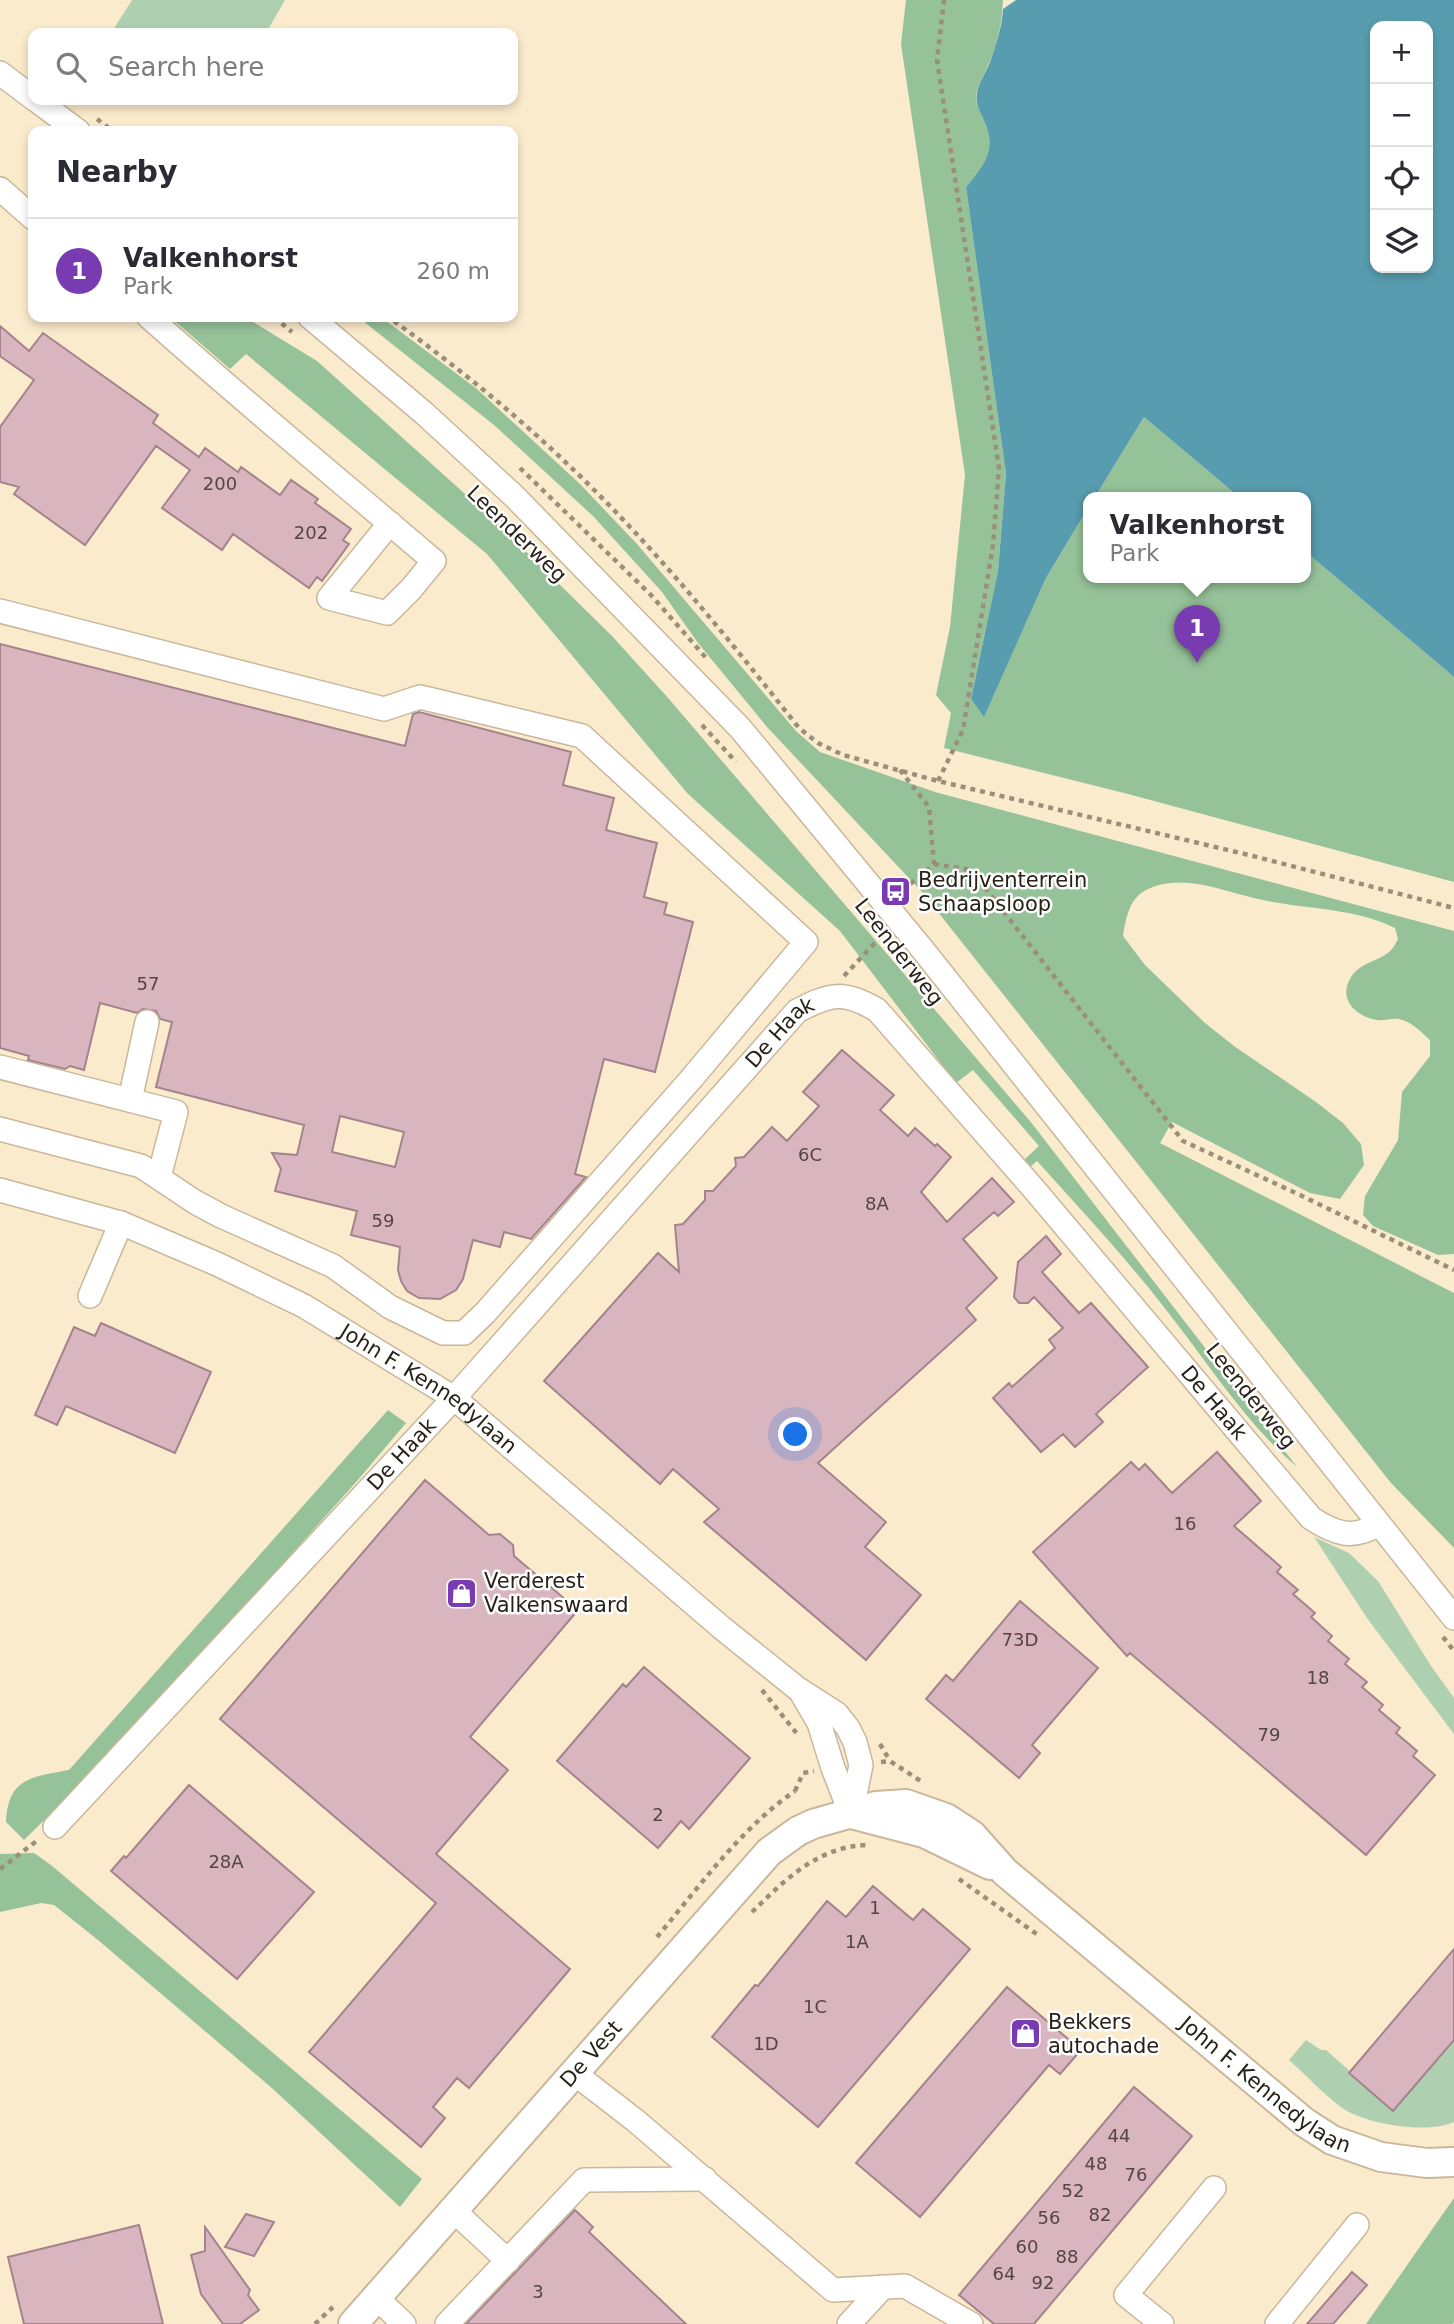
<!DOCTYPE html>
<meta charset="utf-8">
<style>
body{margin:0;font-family:"DejaVu Sans",sans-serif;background:#f7f7f7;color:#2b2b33}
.controls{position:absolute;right:21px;top:21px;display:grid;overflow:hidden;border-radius:14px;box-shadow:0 4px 10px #0003}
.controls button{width:63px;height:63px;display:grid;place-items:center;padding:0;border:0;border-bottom:2px solid #e1e1e2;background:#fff;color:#2b2b33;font:35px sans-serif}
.you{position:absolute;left:796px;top:1435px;width:24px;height:24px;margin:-18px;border:5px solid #fff;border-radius:50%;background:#1a73e8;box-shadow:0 0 0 10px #1a73e833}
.badge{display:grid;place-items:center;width:46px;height:46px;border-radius:50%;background:#783bb1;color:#fff;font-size:23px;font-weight:700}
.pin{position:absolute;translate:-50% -58px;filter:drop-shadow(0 2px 4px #0008)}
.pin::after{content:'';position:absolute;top:37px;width:24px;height:21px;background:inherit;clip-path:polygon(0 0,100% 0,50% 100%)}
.popup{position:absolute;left:1083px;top:492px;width:228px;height:91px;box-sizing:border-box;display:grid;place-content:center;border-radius:14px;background:#fff;filter:drop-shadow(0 2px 5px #0005);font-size:23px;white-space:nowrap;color:#7c7c81}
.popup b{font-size:26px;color:#2b2b33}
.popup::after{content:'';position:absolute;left:50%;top:100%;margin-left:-14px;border:14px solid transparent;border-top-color:#fff}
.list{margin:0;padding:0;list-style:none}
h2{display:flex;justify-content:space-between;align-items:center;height:91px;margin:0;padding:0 28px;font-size:30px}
h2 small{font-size:23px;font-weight:400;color:#7c7c81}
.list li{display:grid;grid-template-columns:46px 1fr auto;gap:21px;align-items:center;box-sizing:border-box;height:105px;padding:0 28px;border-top:2px solid #e1e1e2}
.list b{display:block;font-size:26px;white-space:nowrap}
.list p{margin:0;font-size:23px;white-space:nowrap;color:#7c7c81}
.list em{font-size:23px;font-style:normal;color:#7c7c81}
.icon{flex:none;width:38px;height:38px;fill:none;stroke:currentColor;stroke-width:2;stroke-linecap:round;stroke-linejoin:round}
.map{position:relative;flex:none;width:1454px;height:2324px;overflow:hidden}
.search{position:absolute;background:#fff;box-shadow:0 4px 10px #0003;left:28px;top:28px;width:490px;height:77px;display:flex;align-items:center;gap:18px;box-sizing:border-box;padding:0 24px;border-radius:14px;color:#7c7c81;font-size:26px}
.panel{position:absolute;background:#fff;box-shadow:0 4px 10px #0003;left:28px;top:126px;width:490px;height:196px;border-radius:14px}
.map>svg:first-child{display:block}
.green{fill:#aecfb0}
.forest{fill:#96c299}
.water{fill:#589daf;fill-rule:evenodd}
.building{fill:#d8b5bf;stroke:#a4838d;stroke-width:2;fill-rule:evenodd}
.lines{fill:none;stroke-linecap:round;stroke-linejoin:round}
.minor-casing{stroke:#c8b79b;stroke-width:26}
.major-casing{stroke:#c8b79b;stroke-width:32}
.path{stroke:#9b8f7a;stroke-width:4.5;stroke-dasharray:5 5;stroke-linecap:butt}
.minor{stroke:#fff;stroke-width:23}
.major{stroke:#fff;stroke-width:28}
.labels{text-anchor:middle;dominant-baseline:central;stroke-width:5;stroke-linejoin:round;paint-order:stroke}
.number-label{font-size:18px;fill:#544641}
.street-label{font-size:21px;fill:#282117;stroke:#fff}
.poi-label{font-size:21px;fill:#282117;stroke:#fff;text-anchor:start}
</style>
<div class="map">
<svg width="1454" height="2324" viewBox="0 0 1454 2324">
<rect width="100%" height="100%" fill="#fbebcd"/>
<path class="green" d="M 132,0 L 285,0 L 266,33 L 111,33 Z
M 1314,1537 L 1349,1553 L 1378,1581 L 1431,1666 L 1454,1698 L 1454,1734 L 1367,1618 Z
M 1454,2032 L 1454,2122 C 1428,2134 1373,2125 1347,2111 C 1329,2100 1306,2075 1289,2060 L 1306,2040 L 1321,2050 L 1326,2050 L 1377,2095 Z"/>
<path class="forest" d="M 906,0 L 1003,0 C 1002,22 998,43 989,63 C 985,73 978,84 976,94 C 975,103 980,111 984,119 C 998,149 984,165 966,187 L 1006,474 L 998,571 L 971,699 L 984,716 L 1046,578 L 1088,508 L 1088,577 L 1306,577 L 1306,552 L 1454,677 L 1454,882 L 1128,794 L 944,748 L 951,713 L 936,695 L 950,627 L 965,475 L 901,44 Z
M 170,317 L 245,317 L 317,361 L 493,519 L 612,636 L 669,699 L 1030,1121 L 1297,1467 C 1245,1423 1209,1364 1167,1311 C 1127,1259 1081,1210 1037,1161 L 1030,1167 L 1024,1160 L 1039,1146 L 973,1070 L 956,1083 L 840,931 L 688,794 L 487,554 L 246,354 L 230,369 Z
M 358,317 L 381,317 L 477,389 L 580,484 L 637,544 L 796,731 L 820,752 L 935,792 L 1454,931 L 1454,1254 L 1438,1255 L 1373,1226 L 1363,1215 L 1365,1196 L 1398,1140 L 1402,1092 L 1430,1056 L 1430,1040 C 1420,1031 1412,1022 1399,1019 C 1392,1018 1384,1021 1377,1020 C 1357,1017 1338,1000 1350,979 C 1358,963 1377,962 1389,952 C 1393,949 1396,943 1398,939 L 1395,928 C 1356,908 1305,909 1263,900 C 1238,895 1213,885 1189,883 C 1174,882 1159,883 1146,890 C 1129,899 1126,918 1123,936 L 1145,965 L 1205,1023 L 1234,1046 L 1316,1102 L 1343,1123 L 1361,1144 L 1364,1165 L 1340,1199 L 1310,1193 L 1172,1122 L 1160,1143 L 1454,1293 L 1454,1548 L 1391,1483 L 922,892 L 767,727 L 698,643 L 662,592 L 593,516 L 494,425 Z
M 1144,417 L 1239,497 L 1095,497 Z
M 388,1410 L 406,1423 L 357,1481 L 208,1647 L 80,1785 L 24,1840 L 6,1822 C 8,1778 31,1777 69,1770 Z
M 34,1853 L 51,1865 L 422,2179 L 400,2207 L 273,2089 L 98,1940 L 54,1905 L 41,1903 L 0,1912 L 0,1854 Z
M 1454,2198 L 1454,2322 L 1453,2324 L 1366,2324 Z"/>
<path class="water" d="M 1016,0 L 1454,0 L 1454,677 L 1306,552 L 1306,497 L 1239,497 L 1144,417 L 1095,497 L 1088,497 L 1088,508 L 1046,578 L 984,717 L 971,699 L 998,571 L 1006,474 L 966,187 C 985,164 998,149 983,118 C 979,110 975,102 977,92 C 979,82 986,72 990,62 C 996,45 1002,27 1003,9 ZM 1375,26 L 1428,26 L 1428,268 L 1375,268 Z"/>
<path class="building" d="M 0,326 L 29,351 L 43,333 L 158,415 L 153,423 L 199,457 L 205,448 L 238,472 L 241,467 L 280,495 L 291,480 L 318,499 L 315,503 L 351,529 L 343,540 L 349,544 L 322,581 L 317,577 L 309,588 L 233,534 L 222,550 L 162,508 L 190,470 L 156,446 L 85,545 L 14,494 L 19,487 L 0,482 L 0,427 L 34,380 L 0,356 Z
M 0,644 L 405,746 L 413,714 L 419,712 L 571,752 L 563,785 L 614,798 L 606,830 L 657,843 L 644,897 L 667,903 L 664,914 L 693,922 L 655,1072 L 604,1059 L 575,1174 L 586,1177 L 531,1239 L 504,1232 L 500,1247 L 473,1240 L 463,1279 L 456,1290 L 440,1299 L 419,1298 L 407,1291 L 401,1281 L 398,1270 L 400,1247 L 351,1235 L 357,1211 L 275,1191 L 281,1169 L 272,1153 L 297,1155 L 304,1125 L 156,1087 L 172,1022 L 160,1019 L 156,1011 L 143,1009 L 137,1013 L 100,1003 L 84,1070 L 70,1066 L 65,1069 L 28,1060 L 29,1056 L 0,1048 ZM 340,1116 L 404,1132 L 395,1167 L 332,1152 Z
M 842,1050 L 894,1095 L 880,1110 L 908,1136 L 915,1128 L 935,1146 L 937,1144 L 951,1157 L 921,1192 L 947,1222 L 992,1178 L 1014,1202 L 998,1216 L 994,1212 L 963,1239 L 997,1278 L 966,1308 L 976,1320 L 818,1463 L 886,1522 L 865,1547 L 921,1595 L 866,1660 L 704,1522 L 719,1509 L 673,1469 L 660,1484 L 544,1381 L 658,1253 L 679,1272 L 675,1225 L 683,1224 L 705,1200 L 705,1191 L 713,1191 L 736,1166 L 735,1158 L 744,1157 L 772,1127 L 787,1141 L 819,1106 L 803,1092 Z
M 1046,1236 L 1061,1254 L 1042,1272 L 1079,1313 L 1091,1303 L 1148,1367 L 1096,1414 L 1103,1422 L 1075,1447 L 1063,1434 L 1041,1452 L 993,1398 L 1009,1383 L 1012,1387 L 1055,1348 L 1049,1340 L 1063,1328 L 1034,1297 L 1028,1303 L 1019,1303 L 1014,1297 L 1018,1262 Z
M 101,1323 L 211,1372 L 175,1453 L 66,1406 L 57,1425 L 35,1415 L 74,1327 L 95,1336 Z
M 1217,1452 L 1261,1501 L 1234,1526 L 1281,1567 L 1277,1572 L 1298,1590 L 1293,1594 L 1315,1613 L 1311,1617 L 1332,1636 L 1328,1641 L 1349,1659 L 1345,1664 L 1367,1682 L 1362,1687 L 1383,1705 L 1379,1710 L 1400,1728 L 1396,1733 L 1417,1751 L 1413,1756 L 1435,1775 L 1366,1855 L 1130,1653 L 1127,1656 L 1033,1552 L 1131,1462 L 1139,1470 L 1145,1464 L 1172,1493 Z
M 425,1480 L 489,1535 L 500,1534 L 513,1545 L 514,1556 L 578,1610 L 470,1737 L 508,1770 L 436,1854 L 570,1969 L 469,2088 L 457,2078 L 433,2107 L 445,2118 L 421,2147 L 309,2052 L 436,1903 L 220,1719 Z
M 1020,1601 L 1098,1668 L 1032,1745 L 1040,1753 L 1019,1778 L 926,1699 L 946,1675 L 953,1681 Z
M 644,1667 L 750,1758 L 689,1829 L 681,1821 L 658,1848 L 557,1761 L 623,1684 L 626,1687 Z
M 189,1785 L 314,1892 L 237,1979 L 111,1871 L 124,1856 L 126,1858 Z
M 873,1886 L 913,1920 L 923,1909 L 970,1949 L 818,2127 L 712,2037 L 755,1985 L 758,1986 L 827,1901 L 846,1917 Z
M 1454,1949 L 1454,2040 L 1393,2111 L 1349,2073 Z
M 1007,1987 L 1081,2050 L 1060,2074 L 1049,2065 L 920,2217 L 856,2163 Z
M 1134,2087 L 1192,2136 L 1034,2324 L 994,2324 L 959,2295 Z
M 575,2210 L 593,2227 L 589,2232 L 686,2324 L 466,2324 Z
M 246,2214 L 274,2222 L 254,2256 L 225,2247 Z
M 139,2225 L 163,2324 L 24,2324 L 8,2257 Z
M 205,2227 L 250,2290 L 248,2295 L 259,2310 L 240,2324 L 223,2324 L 201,2294 L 191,2255 L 205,2251 Z
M 1352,2272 L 1367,2285 L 1333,2324 L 1307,2324 Z"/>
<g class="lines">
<defs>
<g id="minor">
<path d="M 0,73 L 33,98"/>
<path d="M 36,100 L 78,131"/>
<path d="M 0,189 L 33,218"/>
<path d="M 149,317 C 242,400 339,480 434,561 L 411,589 L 387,613 L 329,598 L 390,523"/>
<path d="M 310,317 L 425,414 L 514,496 L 740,728 L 923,950 L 1454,1618"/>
<path d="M 0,611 L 384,709 L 420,697 L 582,736 L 806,942 L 692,1078 L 485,1313 L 464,1333 L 443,1333 L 390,1307 L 333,1266 L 221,1216 L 195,1202 L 141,1166 L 0,1129"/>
<path d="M 0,1067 L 176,1112 L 159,1177"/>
<path d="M 130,1100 L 147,1022"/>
<path id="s1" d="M 0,1190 L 121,1223 L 217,1264 L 304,1306 L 454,1398 L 722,1628 L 798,1689 L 837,1714 L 848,1728 L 855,1742 L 861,1765 L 851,1814"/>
<path d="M 90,1296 L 121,1223"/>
<path d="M 802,1694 L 819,1723 L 833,1768 L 851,1814"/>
<path id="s2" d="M 55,1827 L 454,1398 L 797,1011 C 830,994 843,990 877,1010 L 1033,1188 L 1311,1518 C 1335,1534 1353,1540 1379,1524"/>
<path d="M 574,2073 L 636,2121 L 833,2290 L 905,2286 L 971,2324"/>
<path d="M 453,2210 L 508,2261"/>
<path d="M 377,2298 L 404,2324"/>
<path d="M 447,2324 L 584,2180 L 705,2179"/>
<path d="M 849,2324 L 883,2287"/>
<path d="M 1162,2324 L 1126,2295 L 1214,2188"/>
<path d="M 1277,2324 L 1357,2225"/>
</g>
<g id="major">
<path d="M 855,1815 L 924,1833 L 990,1865"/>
<path id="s3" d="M 353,2324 L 769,1852 L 798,1831 L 813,1824 L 876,1806 L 906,1804 L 946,1818 L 972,1835 L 1005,1872 L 1304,2122 L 1332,2140 L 1381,2157 L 1427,2163 L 1454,2162"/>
</g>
</defs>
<use href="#minor" class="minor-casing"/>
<use href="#major" class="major-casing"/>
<path class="path" d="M 97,119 L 113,131
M 274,317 L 292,332
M 385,317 L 391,319 C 459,368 524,421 583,479 C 662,556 731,642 799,728 L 818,743 L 843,755 L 938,781 L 1253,856 L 1454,908
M 520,468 L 651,595 L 707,659
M 472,490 L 511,528
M 702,725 L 736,762
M 900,770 L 929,807 L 934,864 L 902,891
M 938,781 L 963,730 L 993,545 L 999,468 L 937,60 L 944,0
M 934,864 L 971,870 L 1183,1141 L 1298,1194 L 1454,1270
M 844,976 L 883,934
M 1443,1637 L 1454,1651
M 762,1690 L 798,1735
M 880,1744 L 890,1761
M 881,1762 L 890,1761 L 922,1782
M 795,1791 L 803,1773 L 814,1771
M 0,1869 L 38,1840
M 959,1879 L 1038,1935
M 752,1912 C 785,1880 818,1846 868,1845
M 657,1937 C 700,1886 740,1829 795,1791
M 315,2324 L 333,2307"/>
<use href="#minor" class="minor"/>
<use href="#major" class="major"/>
</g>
<defs>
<symbol id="bus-square" viewBox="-11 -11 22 22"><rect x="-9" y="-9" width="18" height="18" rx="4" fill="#783bb1" stroke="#fff"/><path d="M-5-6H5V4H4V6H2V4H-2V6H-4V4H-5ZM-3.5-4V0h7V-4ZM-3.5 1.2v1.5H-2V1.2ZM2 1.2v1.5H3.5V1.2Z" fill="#fff"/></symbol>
<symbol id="shop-square" viewBox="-11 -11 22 22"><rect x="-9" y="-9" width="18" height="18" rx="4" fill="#783bb1" stroke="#fff"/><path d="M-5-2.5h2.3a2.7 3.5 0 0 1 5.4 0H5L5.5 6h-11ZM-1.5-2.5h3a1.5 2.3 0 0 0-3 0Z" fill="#fff"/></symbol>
</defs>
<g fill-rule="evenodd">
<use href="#bus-square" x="878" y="874" width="35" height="35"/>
<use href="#shop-square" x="444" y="1576" width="35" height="35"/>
<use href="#shop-square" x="1008" y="2016" width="35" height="35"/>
</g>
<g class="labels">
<g class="number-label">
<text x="220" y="483">200</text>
<text x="311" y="532">202</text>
<text x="148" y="983">57</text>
<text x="810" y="1154">6C</text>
<text x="877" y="1203">8A</text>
<text x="383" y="1220">59</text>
<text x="1185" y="1523">16</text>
<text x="1020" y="1639">73D</text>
<text x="1318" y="1677">18</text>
<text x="1269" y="1734">79</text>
<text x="658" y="1814">2</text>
<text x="226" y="1861">28A</text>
<text x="875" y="1907">1</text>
<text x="857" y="1941">1A</text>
<text x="815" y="2006">1C</text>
<text x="766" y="2043">1D</text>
<text x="1119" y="2135">44</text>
<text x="1096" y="2163">48</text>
<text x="1136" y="2174">76</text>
<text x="1073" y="2190">52</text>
<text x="1100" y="2214">82</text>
<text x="1049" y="2217">56</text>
<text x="1027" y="2246">60</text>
<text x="1067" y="2256">88</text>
<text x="1004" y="2273">64</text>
<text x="1043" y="2282">92</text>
<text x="538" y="2291">3</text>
</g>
<g class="street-label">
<text transform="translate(517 534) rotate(44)">Leenderweg</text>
<text transform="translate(899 952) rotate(52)">Leenderweg</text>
<text stroke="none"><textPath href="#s2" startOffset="1076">De Haak</textPath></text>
<text stroke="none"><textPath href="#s1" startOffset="476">John F. Kennedylaan</textPath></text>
<text transform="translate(1251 1396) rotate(51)">Leenderweg</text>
<text stroke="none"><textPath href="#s2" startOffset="1706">De Haak</textPath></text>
<text stroke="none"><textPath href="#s2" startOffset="509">De Haak</textPath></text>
<text stroke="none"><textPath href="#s3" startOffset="360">De Vest</textPath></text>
<text stroke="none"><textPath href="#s3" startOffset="1237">John F. Kennedylaan</textPath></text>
</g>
<g class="poi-label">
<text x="918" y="880">Bedrijventerrein<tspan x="918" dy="24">Schaapsloop</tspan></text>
<text x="484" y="1581">Verderest<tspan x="484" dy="24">Valkenswaard</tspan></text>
<text x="1048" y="2022">Bekkers<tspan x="1048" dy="24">autochade</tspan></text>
</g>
</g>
</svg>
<div class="controls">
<button>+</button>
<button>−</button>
<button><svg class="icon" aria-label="locate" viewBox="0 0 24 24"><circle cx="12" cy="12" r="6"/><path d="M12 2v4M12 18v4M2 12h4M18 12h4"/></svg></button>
<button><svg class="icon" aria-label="layers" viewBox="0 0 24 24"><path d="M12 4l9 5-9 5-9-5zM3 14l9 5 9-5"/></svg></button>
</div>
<div class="you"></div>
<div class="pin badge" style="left:1197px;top:663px">1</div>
<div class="popup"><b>Valkenhorst</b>Park</div>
<div class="search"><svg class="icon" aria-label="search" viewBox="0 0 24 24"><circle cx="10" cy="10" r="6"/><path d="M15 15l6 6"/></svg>Search here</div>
<section class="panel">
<h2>Nearby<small></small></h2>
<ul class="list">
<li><span class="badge">1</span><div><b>Valkenhorst</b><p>Park</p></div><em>260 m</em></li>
</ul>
</section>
</div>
